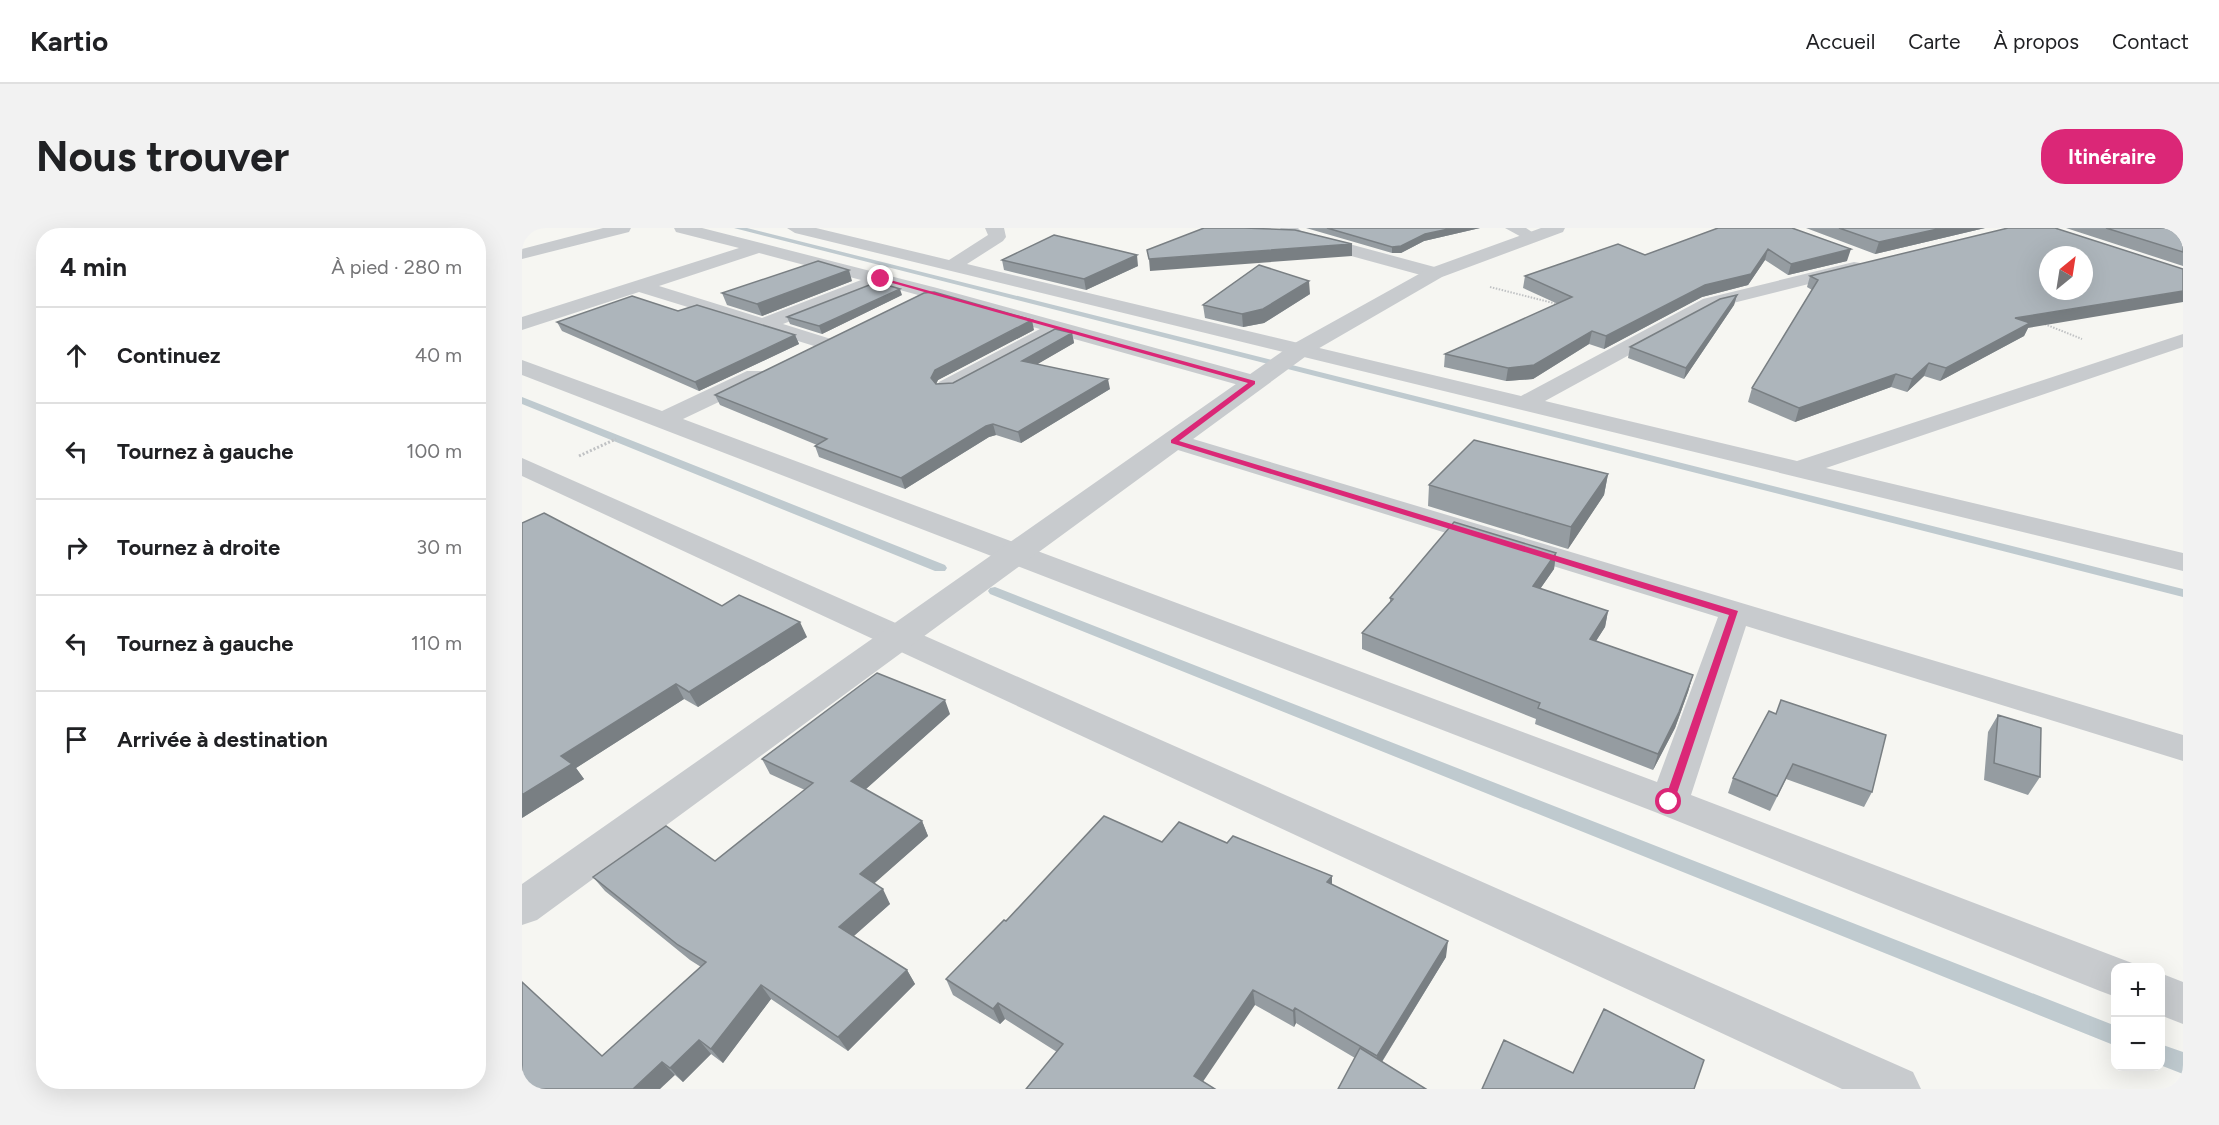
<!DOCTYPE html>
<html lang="fr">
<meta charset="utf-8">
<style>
body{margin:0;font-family:Figtree,sans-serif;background:#f2f2f2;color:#202124}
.controls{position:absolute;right:18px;bottom:18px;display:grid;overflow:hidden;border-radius:12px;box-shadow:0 6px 24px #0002}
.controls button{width:54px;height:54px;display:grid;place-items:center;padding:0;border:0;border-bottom:2px solid #e0e0e0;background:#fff;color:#202124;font:30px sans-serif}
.compass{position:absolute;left:1517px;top:18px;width:54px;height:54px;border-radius:50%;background:#fff;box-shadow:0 6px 24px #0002;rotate:30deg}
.stop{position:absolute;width:18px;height:18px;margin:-14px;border:4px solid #db2777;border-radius:50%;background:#fff}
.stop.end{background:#db2777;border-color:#fff;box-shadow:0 2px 6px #0008}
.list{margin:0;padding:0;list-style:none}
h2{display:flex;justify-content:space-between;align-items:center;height:78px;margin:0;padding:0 24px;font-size:26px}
h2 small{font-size:20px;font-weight:400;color:#757577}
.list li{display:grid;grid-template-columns:39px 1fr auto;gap:18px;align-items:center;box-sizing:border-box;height:96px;padding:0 24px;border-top:2px solid #e0e0e0}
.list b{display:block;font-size:22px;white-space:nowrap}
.list em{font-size:20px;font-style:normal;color:#757577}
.icon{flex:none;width:33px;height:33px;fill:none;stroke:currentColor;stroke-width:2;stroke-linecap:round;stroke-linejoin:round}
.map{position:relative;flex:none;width:1661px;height:861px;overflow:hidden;border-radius:24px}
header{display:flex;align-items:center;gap:36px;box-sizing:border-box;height:84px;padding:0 30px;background:#fff;border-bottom:2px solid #e0e0e0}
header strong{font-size:28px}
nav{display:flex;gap:33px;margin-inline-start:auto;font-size:21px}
.intro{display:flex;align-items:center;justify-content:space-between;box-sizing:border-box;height:144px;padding:0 36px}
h1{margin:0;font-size:42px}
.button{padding:15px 27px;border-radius:24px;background:#db2777;color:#fff;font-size:21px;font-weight:700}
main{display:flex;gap:36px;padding:0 36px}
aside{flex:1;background:#fff;border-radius:24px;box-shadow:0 6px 24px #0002}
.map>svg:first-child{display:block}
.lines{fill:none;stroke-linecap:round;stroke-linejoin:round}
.stream{fill:#bfcacf;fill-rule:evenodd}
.path-far1{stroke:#c0c2c4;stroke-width:2;stroke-dasharray:1.5 1.5;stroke-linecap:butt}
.path{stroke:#c0c2c4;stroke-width:3;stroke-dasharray:2 2;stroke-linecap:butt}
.minor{fill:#c8cbce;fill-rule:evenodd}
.tertiary{fill:#c8cbce;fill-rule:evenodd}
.wall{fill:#959ca1}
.shaded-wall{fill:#797f83}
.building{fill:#adb5bb;stroke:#797f83;stroke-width:1.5;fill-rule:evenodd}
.route{fill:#db2777}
</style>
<header>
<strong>Kartio</strong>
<nav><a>Accueil</a><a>Carte</a><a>À propos</a><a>Contact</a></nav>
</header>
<div class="intro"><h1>Nous trouver</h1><a class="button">Itinéraire</a></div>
<main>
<aside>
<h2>4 min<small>À pied · 280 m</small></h2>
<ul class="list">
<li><svg class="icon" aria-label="ahead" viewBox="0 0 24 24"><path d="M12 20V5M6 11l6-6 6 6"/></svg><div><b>Continuez</b></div><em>40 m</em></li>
<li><svg class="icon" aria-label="left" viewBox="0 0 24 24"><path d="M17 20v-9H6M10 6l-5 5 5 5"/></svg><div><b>Tournez à gauche</b></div><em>100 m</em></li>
<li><svg class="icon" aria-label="right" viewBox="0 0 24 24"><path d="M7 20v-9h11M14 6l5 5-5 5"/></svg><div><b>Tournez à droite</b></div><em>30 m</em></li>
<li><svg class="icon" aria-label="left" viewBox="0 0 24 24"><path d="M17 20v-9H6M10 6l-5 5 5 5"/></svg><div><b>Tournez à gauche</b></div><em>110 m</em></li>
<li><svg class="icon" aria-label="arrive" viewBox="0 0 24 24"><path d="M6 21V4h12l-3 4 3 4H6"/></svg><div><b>Arrivée à destination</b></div></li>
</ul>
</aside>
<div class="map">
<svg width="1661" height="861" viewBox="0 0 1661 861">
<rect width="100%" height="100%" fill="#f6f6f2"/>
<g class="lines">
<path class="stream" d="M 212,0 L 225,0 L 1661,361 L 1661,369 Z
M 0,169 L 423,337 L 425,340 L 423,343 L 413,343 L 0,176 Z
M 473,359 L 1594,798 L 1594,818 L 468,366 L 466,363 L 468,360 Z
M 1638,816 L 1661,824 L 1661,846 L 1638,837 Z"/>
<path class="path-far1" d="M 968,59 L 1039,77
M 1520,95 L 1560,111"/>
<path class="path" d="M 57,228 L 94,211"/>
<path class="minor" d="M 81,0 L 109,0 L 107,4 L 0,31 L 0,21 Z
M 152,0 L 180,0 L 415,60 L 739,149 L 742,154 L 739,159 L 731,161 L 538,107 L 433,164 L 417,164 L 414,159 L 417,154 L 518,101 L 360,57 L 261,96 L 309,111 L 313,115 L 309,119 L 302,121 L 117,64 L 0,102 L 0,89 L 217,20 L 154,4 ZM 237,25 L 339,52 L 240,90 L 137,58 Z
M 265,0 L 294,0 L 427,32 L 466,7 L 463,0 L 482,0 L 484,9 L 481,13 L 445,36 L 999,168 L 1181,71 L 1332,34 L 1338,35 L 1341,39 L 1338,43 L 1195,79 L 1023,173 L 1275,233 L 1661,106 L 1661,119 L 1304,240 L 1661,325 L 1661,343 L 273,5 Z
M 758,0 L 776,0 L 779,3 L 920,41 L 922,45 L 920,49 L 906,49 L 767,11 Z
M 983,0 L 1004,0 L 1016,8 L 1007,13 Z
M 0,132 L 140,183 L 225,143 L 241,143 L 244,148 L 241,153 L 161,191 L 1135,554 L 1196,389 L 643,218 L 640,213 L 643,208 L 652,206 L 661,208 L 1661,507 L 1661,533 L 1224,398 L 1169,567 L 1610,735 L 1612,740 L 1594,740 L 1594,769 L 1578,763 L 1133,584 L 0,147 Z
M 0,230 L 1391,844 L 1399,861 L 1320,861 L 0,248 Z
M 1638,745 L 1661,754 L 1661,796 L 1638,787 Z"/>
<path class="tertiary" d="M 1019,0 L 1043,0 L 1041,4 L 920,49 L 787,126 L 15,692 L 0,697 L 0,656 L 771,116 L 906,41 Z"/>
</g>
<path class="wall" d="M 784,0 L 958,0 L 902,13 L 879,25 L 870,25 Z
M 1196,0 L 1325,33 L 1266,47 L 1243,32 L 1226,57 L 1180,69 L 1082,121 L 1067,116 L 1011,151 L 984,153 L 922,139 L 923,126 L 1036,76 L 1001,60 L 1003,48 L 1123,27 Z
M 1284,0 L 1463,0 L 1353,26 Z
M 1544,0 L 1661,0 L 1661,38 Z
M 480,32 L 616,38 L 564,62 L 482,42 Z
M 1288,48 L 1506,100 L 1502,108 L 1418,153 L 1402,148 L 1385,164 L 1369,159 L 1273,194 L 1226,174 L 1230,160 L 1290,62 L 1285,59 Z
M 330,53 L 240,88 L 205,77 L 200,65 Z
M 788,66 L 742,95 L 721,99 L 683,90 L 681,77 Z
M 380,67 L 300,106 L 268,96 L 265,89 Z
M 1215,67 L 1212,77 L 1162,151 L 1106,130 L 1108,119 Z
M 156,83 L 273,107 L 277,116 L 177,163 L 40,103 L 35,94 Z
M 512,102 L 416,152 L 414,156 L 431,155 L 550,105 L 552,115 L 515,136 L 588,161 L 499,215 L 474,207 L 467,209 L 383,261 L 297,229 L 293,218 L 295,217 L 198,177 L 193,167 Z
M 1086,246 L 1082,267 L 1046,321 L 906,278 L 907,257 Z
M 1034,325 L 1032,341 L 1018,361 L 1086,383 L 1083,399 L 1074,413 L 1171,447 L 1166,464 L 1153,500 L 1131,542 L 1013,496 L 1014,491 L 840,421 L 840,405 L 868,375 L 868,370 Z
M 200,378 L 285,409 L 176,479 L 162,471 L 54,540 L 62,551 L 0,590 Z
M 1247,483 L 1350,564 L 1342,579 L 1264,551 L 1248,583 L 1206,565 L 1211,550 Z
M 428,486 L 343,562 L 400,593 L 406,608 L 352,655 L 368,676 L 332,708 L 385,742 L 393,756 L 326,823 L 249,771 L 201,835 L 189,826 L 161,854 L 153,847 L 80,828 L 179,739 L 168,732 L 83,663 L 71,649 L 193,633 L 283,562 L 248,546 L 240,531 Z
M 1476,487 L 1518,549 L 1506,567 L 1462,552 L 1466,504 Z
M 640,614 L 705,615 L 810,648 L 810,657 L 924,729 L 860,834 L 833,830 L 774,795 L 772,799 L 733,777 L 535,824 L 483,791 L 478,796 L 431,767 L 424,751 L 484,693 Z"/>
<path class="shaded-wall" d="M 931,0 L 958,0 L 902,13 L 879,25 L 870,25 L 870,19 L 903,6 Z
M 1420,0 L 1463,0 L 1353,26 L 1357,14 Z
M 830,16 L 830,28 L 628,43 L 627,31 Z
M 1246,21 L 1243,32 L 1226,57 L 1180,69 L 1082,121 L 1084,108 Z
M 1329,21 L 1325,33 L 1266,47 L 1269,36 Z
M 615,27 L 616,38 L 564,62 L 562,51 Z
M 327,42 L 330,53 L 240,88 L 235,76 Z
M 787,53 L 788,66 L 742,95 L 721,99 L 720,86 Z
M 378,61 L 380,67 L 300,106 L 297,98 Z
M 1661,63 L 1661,74 L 1506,100 L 1502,108 L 1418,153 L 1424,140 L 1493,90 Z
M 1215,67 L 1212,77 L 1162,151 L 1164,140 Z
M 510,92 L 512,102 L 416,152 L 412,160 L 409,150 L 413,142 Z
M 1070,103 L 1067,116 L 1011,151 L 984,153 L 986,140 Z
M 550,105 L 552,115 L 502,144 L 500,133 Z
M 273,107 L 277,116 L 177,163 L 173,154 Z
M 1407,135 L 1402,148 L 1385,164 L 1390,151 Z
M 1374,146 L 1369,159 L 1273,194 L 1277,180 Z
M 586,151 L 588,161 L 499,215 L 496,204 Z
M 471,196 L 474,207 L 467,209 L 383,261 L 379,250 L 464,198 Z
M 1086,246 L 1082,267 L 1046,321 L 1049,299 Z
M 1034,325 L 1032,341 L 1009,374 L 1011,358 Z
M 1086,383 L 1083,399 L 1065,427 L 1068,411 Z
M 278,394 L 285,409 L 176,479 L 167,464 Z
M 1171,447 L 1166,464 L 1153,500 L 1131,542 L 1136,526 Z
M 154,456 L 162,471 L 54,540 L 62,551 L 0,590 L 0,567 L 39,528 Z
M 423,472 L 428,486 L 336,568 L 329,553 Z
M 400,593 L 406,608 L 346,661 L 338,646 Z
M 810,648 L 810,664 L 805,654 Z
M 361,661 L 368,676 L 326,713 L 317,699 Z
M 926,713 L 924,729 L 854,843 L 855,828 Z
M 385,742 L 393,756 L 326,823 L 316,809 Z
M 239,757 L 249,771 L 201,835 L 189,821 Z
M 731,762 L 733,777 L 676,861 L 672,848 Z
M 476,775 L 483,791 L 478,796 L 471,781 Z
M 773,780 L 774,795 L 772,799 L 771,783 Z
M 177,812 L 189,826 L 161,854 L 148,840 Z
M 140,834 L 153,847 L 138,861 L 111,861 Z"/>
<path class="building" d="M 682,0 L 722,0 L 773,2 L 830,16 L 627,31 L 625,22 Z
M 805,0 L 931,0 L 903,6 L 879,18 L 870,19 Z
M 1196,0 L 1270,0 L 1329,21 L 1269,36 L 1246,21 L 1229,46 L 1183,57 L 1084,108 L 1070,103 L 1012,137 L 986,140 L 923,126 L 1050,69 L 1003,48 L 1096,16 L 1123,27 Z
M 1317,0 L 1420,0 L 1357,14 Z
M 1486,0 L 1533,0 L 1661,41 L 1661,63 L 1493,90 L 1508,95 L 1424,140 L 1407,135 L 1390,151 L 1374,146 L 1277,180 L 1230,160 L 1296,52 L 1288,48 ZM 1526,27 L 1562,27 L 1562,63 L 1526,63 Z
M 1584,0 L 1661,0 L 1661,24 Z
M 532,7 L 615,27 L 562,51 L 480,32 Z
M 296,33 L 327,42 L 235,76 L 200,65 Z
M 737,37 L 787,53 L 741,81 L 720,86 L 681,77 Z
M 355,54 L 378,61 L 297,98 L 265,89 Z
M 412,64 L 510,92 L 413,142 L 409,150 L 414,156 L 431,155 L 533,101 L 550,105 L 500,133 L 586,151 L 496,204 L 471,196 L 464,198 L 379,250 L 293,218 L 305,211 L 193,167 L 402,65 Z
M 1215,67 L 1164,140 L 1108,119 L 1198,71 Z
M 110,68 L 156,83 L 175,77 L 273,107 L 173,154 L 35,94 Z
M 952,212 L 1086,246 L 1049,299 L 907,257 Z
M 22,285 L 200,378 L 217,367 L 278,394 L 167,464 L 154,456 L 39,528 L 50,536 L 0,567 L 0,295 Z
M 932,294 L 1034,325 L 1011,358 L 1086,383 L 1068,411 L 1171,447 L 1157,484 L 1136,526 L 1016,480 L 1018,475 L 840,405 L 871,371 L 868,370 Z
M 355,445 L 423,472 L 329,553 L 400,593 L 338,646 L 361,661 L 317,699 L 385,742 L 316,809 L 239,757 L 189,821 L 177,812 L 148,840 L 140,834 L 111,861 L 0,861 L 0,754 L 80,828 L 184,734 L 156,717 L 71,649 L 144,598 L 193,633 L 291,555 L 240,531 Z
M 1259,472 L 1364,507 L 1350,564 L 1271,536 L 1255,568 L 1211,550 L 1247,483 L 1254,486 Z
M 1476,487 L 1519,500 L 1518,549 L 1472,535 Z
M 582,588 L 640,614 L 657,594 L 705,615 L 711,608 L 810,648 L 805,654 L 926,713 L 855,828 L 773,780 L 771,783 L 731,762 L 672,848 L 693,861 L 504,861 L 541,816 L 476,775 L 471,781 L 424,751 L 482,692 L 484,693 Z
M 1082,781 L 1182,832 L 1172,861 L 960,861 L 982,812 L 1051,845 Z
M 838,820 L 904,861 L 816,861 Z"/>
<path class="route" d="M 361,50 L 733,153 L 733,156 L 657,213 L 1216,383 L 1151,577 L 1143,577 L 1142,574 L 1207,387 L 649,215 L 649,212 L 726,155 L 356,51 Z"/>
</svg>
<div class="controls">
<button>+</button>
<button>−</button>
</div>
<svg class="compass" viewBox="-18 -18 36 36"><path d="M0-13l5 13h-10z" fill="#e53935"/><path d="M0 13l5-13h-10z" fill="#757577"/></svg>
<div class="stop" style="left:1147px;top:574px"></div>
<div class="stop end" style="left:359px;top:51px"></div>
</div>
</main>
